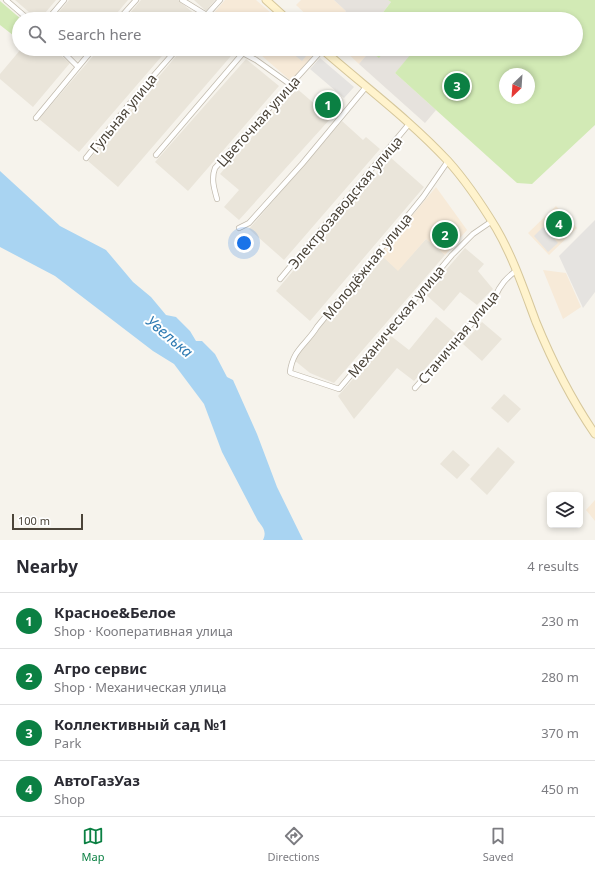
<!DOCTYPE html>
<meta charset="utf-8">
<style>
body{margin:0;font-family:"Noto Sans",sans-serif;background:#f7f7f7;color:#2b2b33}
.controls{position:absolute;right:12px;bottom:12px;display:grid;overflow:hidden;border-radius:6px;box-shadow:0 2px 6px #0003}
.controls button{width:36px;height:36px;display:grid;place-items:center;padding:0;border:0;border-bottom:1px solid #e1e1e2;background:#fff;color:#2b2b33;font:20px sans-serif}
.compass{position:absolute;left:499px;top:68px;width:36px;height:36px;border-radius:50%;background:#fff;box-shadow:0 2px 6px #0003;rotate:205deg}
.scale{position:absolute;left:12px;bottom:10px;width:71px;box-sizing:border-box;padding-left:4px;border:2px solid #4b4439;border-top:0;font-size:11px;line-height:14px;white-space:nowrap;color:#4b4439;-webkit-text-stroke:3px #fff;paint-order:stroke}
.you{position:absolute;left:244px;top:243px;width:14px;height:14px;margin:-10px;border:3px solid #fff;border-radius:50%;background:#1a73e8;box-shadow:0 0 0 6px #1a73e833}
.badge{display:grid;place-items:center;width:26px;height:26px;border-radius:50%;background:#0b8043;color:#fff;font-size:13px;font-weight:700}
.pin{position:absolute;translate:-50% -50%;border:2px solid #fff;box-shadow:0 1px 4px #0006}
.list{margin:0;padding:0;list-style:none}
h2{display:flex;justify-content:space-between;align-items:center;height:52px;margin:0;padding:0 16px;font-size:17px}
h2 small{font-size:13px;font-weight:400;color:#7c7c81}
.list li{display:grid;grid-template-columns:26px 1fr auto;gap:12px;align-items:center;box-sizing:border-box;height:56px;padding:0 16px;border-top:1px solid #e1e1e2}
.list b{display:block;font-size:15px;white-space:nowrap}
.list p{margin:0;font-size:13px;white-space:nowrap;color:#7c7c81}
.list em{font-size:13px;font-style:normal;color:#7c7c81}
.icon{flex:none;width:22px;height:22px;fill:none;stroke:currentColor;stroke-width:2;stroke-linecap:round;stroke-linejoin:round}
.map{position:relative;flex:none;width:595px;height:540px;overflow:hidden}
.search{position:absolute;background:#fff;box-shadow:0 2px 6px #0003;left:12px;right:12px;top:12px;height:44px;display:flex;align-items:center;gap:10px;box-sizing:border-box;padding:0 14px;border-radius:22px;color:#7c7c81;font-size:15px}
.sheet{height:276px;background:#fff}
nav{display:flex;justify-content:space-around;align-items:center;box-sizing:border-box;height:56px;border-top:1px solid #e1e1e2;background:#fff;font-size:11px;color:#7c7c81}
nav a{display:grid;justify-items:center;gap:2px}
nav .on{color:#0b8043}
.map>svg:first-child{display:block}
.residential{fill:#eae5da}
.commercial{fill:#f7ead8}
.industrial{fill:#e6e2dd}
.green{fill:#d2eab5;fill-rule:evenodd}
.parking{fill:#e5e3e0}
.water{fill:#a9d4f2}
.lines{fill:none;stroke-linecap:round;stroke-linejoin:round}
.minor-casing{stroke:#c2bbae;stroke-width:6}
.secondary-casing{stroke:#d6c79b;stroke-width:9}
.minor{stroke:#fff;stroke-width:4.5}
.secondary{stroke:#fff3cd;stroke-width:7}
.labels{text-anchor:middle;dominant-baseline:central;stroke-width:4;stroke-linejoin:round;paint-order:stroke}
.street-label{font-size:14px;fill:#4b4439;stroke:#fff}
.water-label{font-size:15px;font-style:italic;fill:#2e7ab2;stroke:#fff}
</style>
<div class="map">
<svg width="595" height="540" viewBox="0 0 595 540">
<rect width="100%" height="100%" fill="#f6f3ec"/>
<path class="residential" d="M 15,0 L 56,0 L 40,19 L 37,19 Z
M 69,0 L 128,0 L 112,19 L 53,19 Z
M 141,0 L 178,0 L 197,16 L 195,19 L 125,19 Z
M 194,0 L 215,0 L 206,11 Z
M 21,49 L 53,49 L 70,63 L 33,107 L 0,79 L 0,74 Z
M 99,49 L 168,49 L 79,152 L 39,119 Z
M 182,49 L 237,49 L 118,187 L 88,161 Z
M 246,59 L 279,86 L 188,191 L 155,162 Z
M 295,87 L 331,118 L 239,220 L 224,207 L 239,190 L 220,174 Z
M 342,121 L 363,140 L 366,137 L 380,149 L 284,260 L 249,229 Z
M 390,157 L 424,187 L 310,321 L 276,291 Z
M 426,239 L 445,255 L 334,383 L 310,373 L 294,360 L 380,254 L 398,270 Z
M 465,248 L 484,264 L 478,271 L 493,289 L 477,305 L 460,292 L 444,311 L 425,294 Z
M 436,317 L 456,334 L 414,381 L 397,368 L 354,419 L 338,396 L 391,336 L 409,350 Z
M 482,322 L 502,339 L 482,361 L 463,344 Z
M 504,394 L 521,409 L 508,423 L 491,408 Z
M 498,447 L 515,462 L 487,495 L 470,479 Z
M 453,450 L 470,465 L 457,479 L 440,464 Z"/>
<path class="commercial" d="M 225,0 L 256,0 L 278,19 L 219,19 L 213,14 Z
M 301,0 L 334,0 L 346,11 L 341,17 L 342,19 L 311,19 L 296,5 Z
M 254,49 L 312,49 L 316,52 L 291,81 Z
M 343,49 L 367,49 L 370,51 L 359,64 Z
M 436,187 L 467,230 L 445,255 L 426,239 L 398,271 L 380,254 Z
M 556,206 L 577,228 L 549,255 L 528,233 Z
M 543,270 L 566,273 L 581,307 L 563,319 Z
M 595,500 L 595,521 L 586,510 Z"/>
<path class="industrial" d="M 334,0 L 388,0 L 391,2 L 378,19 L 342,19 L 341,17 L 346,11 Z
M 386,49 L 406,49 L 412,54 L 395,73 L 436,110 L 425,123 L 359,64 L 370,51 L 378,57 Z"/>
<path class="green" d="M 388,0 L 595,0 L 595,125 L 532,184 L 517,183 L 395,73 L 411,54 L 406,49 L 576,49 L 576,19 L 378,19 L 391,2 ZM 505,74 L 529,74 L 529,98 L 505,98 Z
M 0,1 L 21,19 L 19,19 L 18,39 L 0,25 Z
M 367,49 L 386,49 L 379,58 Z"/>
<path class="parking" d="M 287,49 L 310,49 L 311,50 L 302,61 Z
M 320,58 L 354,87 L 344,98 L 310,69 Z
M 595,220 L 595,292 L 583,308 L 559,256 Z
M 543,227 L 558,243 L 548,252 L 534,236 Z"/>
<path class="water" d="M 0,171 L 60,226 L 106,250 L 133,282 L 151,297 L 166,315 L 176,317 L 190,331 L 196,341 L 202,341 L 215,354 L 227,377 L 233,380 L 257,434 L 277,487 L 303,540 L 263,540 C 267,532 263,527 258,521 L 222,452 L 204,404 L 174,364 L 153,351 L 55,276 L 0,247 Z"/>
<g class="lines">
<defs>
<path id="minor" d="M 6,0 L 28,19
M 182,0 L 213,19
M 48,19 L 64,0
M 119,19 L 136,0
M 203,19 L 220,0
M 60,49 L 78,67
M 242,49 L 243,53 L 256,60 L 291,85
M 36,118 L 93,49
M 156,155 L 243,53
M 86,158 L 135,97 L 177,49
M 217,199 C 214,188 211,179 215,168 L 322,50
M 239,228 L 249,223 L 302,164 L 366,87
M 280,279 L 409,124
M 290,372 C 293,349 306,345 317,327 L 423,197 L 448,161
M 291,373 L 339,389 L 452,255 L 473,234 L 492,221
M 415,388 L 495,297 C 500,285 506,278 517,270"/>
<path id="secondary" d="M 266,0 L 287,19
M 322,49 C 364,86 410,120 448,161 C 466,181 482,205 496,228 C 513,257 524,290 536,322 C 552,361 571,399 595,434"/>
</defs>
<use href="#minor" class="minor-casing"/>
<use href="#secondary" class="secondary-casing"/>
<use href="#minor" class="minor"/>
<use href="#secondary" class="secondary"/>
</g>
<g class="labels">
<g class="street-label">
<text transform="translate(123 113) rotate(-51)">Гульная улица</text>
<text transform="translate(258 121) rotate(-48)">Цветочная улица</text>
<text transform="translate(345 202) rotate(-50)">Электрозаводская улица</text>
<text transform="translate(367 266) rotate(-51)">Молодёжная улица</text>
<text transform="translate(396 321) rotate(-50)">Механическая улица</text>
<text transform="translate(458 337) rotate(-50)">Станичная улица</text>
</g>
<g class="water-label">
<text transform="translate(170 336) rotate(40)">Увелька</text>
</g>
</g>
</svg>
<div class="controls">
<button><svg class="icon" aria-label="layers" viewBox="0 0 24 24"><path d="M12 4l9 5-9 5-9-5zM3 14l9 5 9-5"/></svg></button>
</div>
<svg class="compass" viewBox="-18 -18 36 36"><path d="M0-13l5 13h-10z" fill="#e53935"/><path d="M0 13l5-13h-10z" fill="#7c7c81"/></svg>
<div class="scale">100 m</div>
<div class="you"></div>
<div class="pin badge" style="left:328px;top:105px">1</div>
<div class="pin badge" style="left:445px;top:235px">2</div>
<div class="pin badge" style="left:457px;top:86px">3</div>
<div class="pin badge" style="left:559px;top:224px">4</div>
<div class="search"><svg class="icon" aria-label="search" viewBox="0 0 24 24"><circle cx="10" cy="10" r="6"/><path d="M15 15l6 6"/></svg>Search here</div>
</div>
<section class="sheet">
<h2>Nearby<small>4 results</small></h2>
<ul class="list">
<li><span class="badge">1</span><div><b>Красное&amp;Белое</b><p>Shop · Кооперативная улица</p></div><em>230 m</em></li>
<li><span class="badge">2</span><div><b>Агро сервис</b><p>Shop · Механическая улица</p></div><em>280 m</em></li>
<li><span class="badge">3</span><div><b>Коллективный сад №1</b><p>Park</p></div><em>370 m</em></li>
<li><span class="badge">4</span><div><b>АвтоГазУаз</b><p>Shop</p></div><em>450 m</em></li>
</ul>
</section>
<nav>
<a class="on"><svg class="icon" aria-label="map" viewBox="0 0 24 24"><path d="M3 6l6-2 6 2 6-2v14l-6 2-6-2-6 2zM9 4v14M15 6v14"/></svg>Map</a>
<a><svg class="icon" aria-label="directions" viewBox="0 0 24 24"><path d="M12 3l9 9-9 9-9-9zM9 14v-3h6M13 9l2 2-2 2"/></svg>Directions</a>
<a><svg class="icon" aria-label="saved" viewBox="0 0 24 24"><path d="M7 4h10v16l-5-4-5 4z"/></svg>Saved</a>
</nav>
